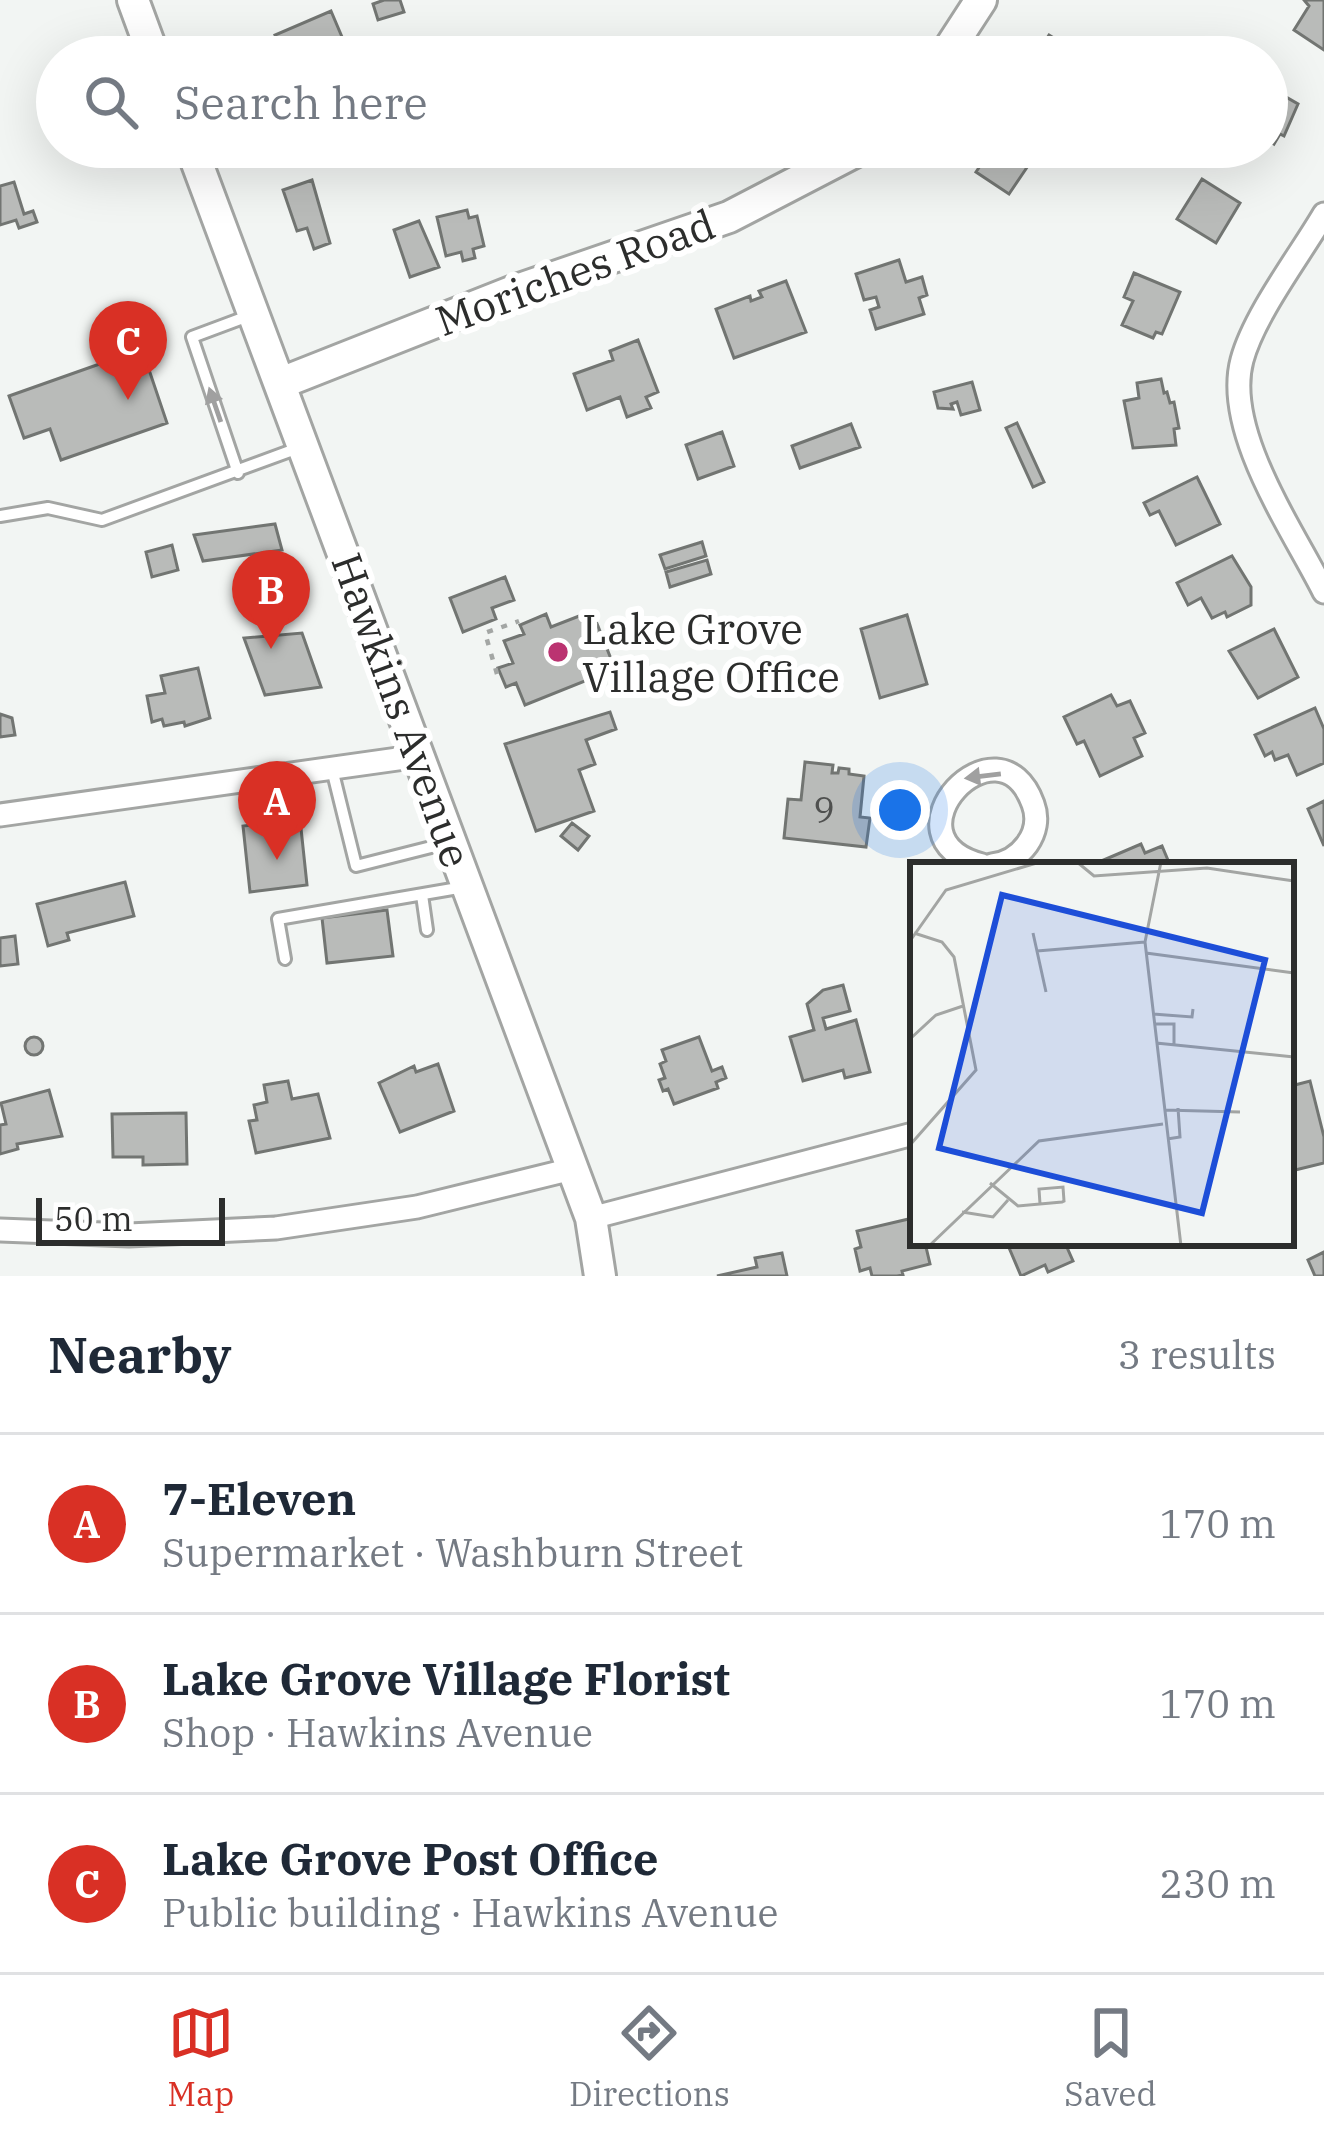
<!DOCTYPE html>
<meta charset="utf-8">
<style>
body{margin:0;font-family:"IBM Plex Serif",serif;background:#f6f6f7;color:#1f2937}
.scale{position:absolute;left:36px;bottom:30px;width:189px;box-sizing:border-box;padding-left:12px;border:6px solid #2c2d2c;border-top:0;font-size:33px;line-height:42px;white-space:nowrap;color:#2c2d2c;-webkit-text-stroke:9px #fff;paint-order:stroke}
.you{position:absolute;left:900px;top:810px;width:42px;height:42px;margin:-30px;border:9px solid #fff;border-radius:50%;background:#1a73e8;box-shadow:0 0 0 18px #1a73e833}
.badge{display:grid;place-items:center;width:78px;height:78px;border-radius:50%;background:#d93025;color:#fff;font-size:39px;font-weight:700}
.pin{position:absolute;translate:-50% -99px;filter:drop-shadow(0 3px 6px #0008)}
.pin::after{content:'';position:absolute;top:63px;width:42px;height:36px;background:inherit;clip-path:polygon(0 0,100% 0,50% 100%)}
.list{margin:0;padding:0;list-style:none}
h2{display:flex;justify-content:space-between;align-items:center;height:156px;margin:0;padding:0 48px;font-size:51px}
h2 small{font-size:39px;font-weight:400;color:#747a83}
.list li{display:grid;grid-template-columns:78px 1fr auto;gap:36px;align-items:center;box-sizing:border-box;height:180px;padding:0 48px;border-top:3px solid #e0e1e3}
.list b{display:block;font-size:45px;white-space:nowrap}
.list p{margin:0;font-size:39px;white-space:nowrap;color:#747a83}
.list em{font-size:39px;font-style:normal;color:#747a83}
.icon{flex:none;width:66px;height:66px;fill:none;stroke:currentColor;stroke-width:2;stroke-linecap:round;stroke-linejoin:round}
.map{position:relative;flex:none;width:1324px;height:1276px;overflow:hidden}
.search{position:absolute;background:#fff;box-shadow:0 12px 48px #0002;left:36px;right:36px;top:36px;height:132px;display:flex;align-items:center;gap:30px;box-sizing:border-box;padding:0 42px;border-radius:66px;color:#747a83;font-size:45px}
.sheet{height:696px;background:#fff}
nav{display:flex;justify-content:space-around;align-items:center;box-sizing:border-box;height:168px;border-top:3px solid #e0e1e3;background:#fff;font-size:33px;color:#747a83}
nav a{display:grid;justify-items:center;gap:6px}
nav .on{color:#d93025}
.map>svg:first-child{display:block}
.building{fill:#b9bbb9;stroke:#727572;stroke-width:3}
.lines{fill:none;stroke-linecap:round;stroke-linejoin:round}
.lane-casing{stroke:#a3a5a3;stroke-width:16}
.street-casing{stroke:#a3a5a3;stroke-width:27}
.secondary-casing{stroke:#a3a5a3;stroke-width:36}
.path{stroke:#a3a6a4;stroke-width:4.5;stroke-dasharray:6 9;stroke-linecap:butt}
.lane{stroke:#fff;stroke-width:10}
.street{stroke:#fff;stroke-width:21}
.secondary{stroke:#fff;stroke-width:30}
.oneway{fill:#a0a0a0}
.poi-dot{fill:#bb3371;stroke:#fff;stroke-width:4.5}
.labels{text-anchor:middle;dominant-baseline:central;stroke-width:12;stroke-linejoin:round;paint-order:stroke}
.number-label{font-size:36px;fill:#4f504f}
.street-label{font-size:42px;fill:#2c2d2c;stroke:#fff}
.poi-label{font-size:42px;fill:#2c2d2c;stroke:#fff;text-anchor:start}
.inset-road{fill:none;stroke:#a3a5a3;stroke-width:3}
.view{fill:#1d4ed8;fill-opacity:0.15;stroke:#1d4ed8;stroke-width:6}
.inset-edge{fill:none;stroke:#2c2d2c;stroke-width:6}
</style>
<div class="map">
<svg width="1324" height="1276" viewBox="0 0 1324 1276">
<rect width="100%" height="100%" fill="#f2f5f3"/>
<path class="building" d="M 384,0 L 400,0 L 404,12 L 378,20 L 373,4 Z
M 1304,0 L 1324,0 L 1324,50 L 1294,30 L 1309,6 Z
M 331,11 L 342,37 L 329,43 L 335,57 L 285,57 L 275,35 Z
M 1049,35 L 1084,57 L 1035,57 Z
M 1267,86 L 1298,104 L 1284,136 L 1280,134 L 1274,144 L 1270,141 L 1267,145 Z
M 985,147 L 1019,147 L 1034,157 L 1009,194 L 976,172 L 984,160 L 978,157 Z
M 1202,179 L 1240,203 L 1216,243 L 1177,219 Z
M 312,180 L 330,243 L 314,249 L 307,228 L 297,231 L 283,190 Z
M 14,182 L 24,214 L 33,211 L 37,222 L 19,228 L 16,220 L 0,225 L 0,186 Z
M 467,210 L 469,218 L 477,216 L 484,246 L 473,249 L 475,258 L 463,261 L 461,252 L 446,256 L 437,217 Z
M 419,221 L 439,267 L 410,277 L 394,230 Z
M 899,260 L 906,282 L 922,277 L 927,295 L 919,298 L 924,314 L 876,329 L 870,310 L 879,307 L 876,297 L 864,300 L 856,274 Z
M 1134,273 L 1180,292 L 1162,334 L 1156,332 L 1153,338 L 1122,325 L 1133,301 L 1124,297 Z
M 786,281 L 806,332 L 734,358 L 716,309 L 750,296 L 751,301 L 762,297 L 759,291 Z
M 638,340 L 658,392 L 646,397 L 651,408 L 627,417 L 620,397 L 587,410 L 574,374 L 613,360 L 610,351 Z
M 142,349 L 167,423 L 61,460 L 50,429 L 24,438 L 9,396 Z
M 1161,379 L 1164,393 L 1167,392 L 1170,403 L 1174,402 L 1179,428 L 1174,429 L 1176,445 L 1133,448 L 1124,401 L 1139,398 L 1137,383 Z
M 972,382 L 980,410 L 961,415 L 957,402 L 951,404 L 953,409 L 938,408 L 934,392 Z
M 1017,423 L 1044,482 L 1033,487 L 1006,428 Z
M 851,424 L 860,447 L 800,468 L 792,446 Z
M 722,432 L 734,466 L 698,479 L 686,445 Z
M 1197,477 L 1220,524 L 1176,545 L 1159,511 L 1150,515 L 1144,503 Z
M 275,524 L 282,550 L 203,561 L 194,535 Z
M 702,542 L 706,556 L 665,569 L 660,555 Z
M 172,545 L 178,570 L 152,577 L 146,552 Z
M 1232,556 L 1251,587 L 1251,605 L 1227,617 L 1225,612 L 1212,618 L 1201,598 L 1188,605 L 1177,583 Z
M 707,560 L 711,574 L 670,587 L 666,572 Z
M 505,577 L 514,600 L 492,608 L 496,619 L 463,632 L 450,598 Z
M 592,611 L 615,669 L 525,705 L 516,683 L 506,687 L 498,668 L 513,663 L 504,641 L 524,634 L 520,625 L 546,614 L 551,627 Z
M 907,615 L 927,684 L 880,698 L 861,629 Z
M 1274,629 L 1298,677 L 1258,698 L 1229,651 Z
M 302,633 L 321,687 L 265,695 L 244,638 Z
M 198,668 L 210,718 L 185,726 L 184,722 L 164,726 L 162,719 L 152,722 L 147,696 L 165,693 L 161,676 Z
M 1111,695 L 1117,706 L 1130,701 L 1145,733 L 1134,738 L 1142,756 L 1100,776 L 1084,741 L 1077,744 L 1064,717 Z
M 1315,708 L 1324,729 L 1324,763 L 1297,775 L 1288,755 L 1275,760 L 1272,752 L 1265,756 L 1255,735 Z
M 610,712 L 616,729 L 586,740 L 595,764 L 579,770 L 594,811 L 536,831 L 505,744 Z
M 0,714 L 12,718 L 15,735 L 0,737 Z
M 805,762 L 833,765 L 832,773 L 838,773 L 839,768 L 849,769 L 849,774 L 864,776 L 860,817 L 870,818 L 866,847 L 784,838 L 788,799 L 801,800 Z
M 1324,801 L 1324,846 L 1308,809 Z
M 300,819 L 307,885 L 250,892 L 243,826 Z
M 572,823 L 589,836 L 578,850 L 561,836 Z
M 1141,844 L 1145,853 L 1162,846 L 1170,865 L 1092,865 Z
M 125,882 L 134,916 L 67,933 L 69,940 L 48,946 L 37,904 Z
M 387,910 L 393,956 L 327,963 L 322,918 Z
M 15,936 L 18,964 L 0,966 L 0,938 Z
M 843,985 L 850,1011 L 823,1018 L 826,1029 L 856,1020 L 870,1072 L 845,1078 L 843,1070 L 803,1081 L 790,1037 L 814,1030 L 807,1004 L 823,990 Z
M25 1046a9 9 0 1 1 18 0a9 9 0 1 1-18 0Z
M 699,1037 L 712,1071 L 722,1067 L 726,1078 L 716,1082 L 718,1088 L 674,1104 L 668,1089 L 663,1091 L 659,1080 L 665,1078 L 660,1064 L 666,1061 L 662,1050 Z
M 438,1064 L 454,1111 L 400,1132 L 379,1083 L 414,1066 L 416,1072 Z
M 288,1081 L 292,1099 L 318,1094 L 330,1138 L 256,1153 L 249,1121 L 257,1120 L 254,1105 L 267,1102 L 264,1085 Z
M 1310,1081 L 1324,1137 L 1324,1163 L 1291,1171 L 1291,1086 Z
M 49,1090 L 62,1136 L 17,1144 L 18,1149 L 0,1154 L 0,1125 L 6,1124 L 1,1103 Z
M 186,1113 L 187,1164 L 143,1165 L 143,1157 L 113,1157 L 112,1114 Z
M 913,1218 L 913,1243 L 933,1243 L 926,1247 L 930,1264 L 902,1271 L 903,1275 L 897,1276 L 872,1276 L 870,1268 L 860,1271 L 855,1249 L 861,1247 L 857,1231 Z
M 1007,1243 L 1065,1243 L 1073,1261 L 1048,1272 L 1045,1265 L 1021,1276 Z
M 1324,1252 L 1324,1276 L 1315,1276 L 1308,1260 Z
M 782,1253 L 787,1276 L 717,1276 L 757,1267 L 755,1258 Z"/>
<g class="lines">
<defs>
<path id="lane" d="M 238,473 L 192,337 L 251,315
M 0,516 L 48,508 L 102,520 L 301,447
M 332,769 L 356,866 L 447,843
M 422,895 L 427,930
M 285,959 L 278,919 L 464,887"/>
<path id="street" d="M 1324,214 C 1300,255 1254,315 1242,360 C 1223,431 1293,530 1324,592
M 0,815 L 419,756
M 982,865 C 878,838 999,710 1033,804 C 1044,833 1020,862 992,865
M 591,1218 L 913,1134
M 0,1230 L 129,1235 L 276,1228 L 417,1207 L 572,1169"/>
<path id="secondary" d="M 133,0 L 154,57
M 944,57 L 981,0
M 191,147 L 591,1218 L 600,1276
M 281,383 L 514,291 L 729,217 L 864,147"/>
</defs>
<use href="#lane" class="lane-casing"/>
<use href="#street" class="street-casing"/>
<use href="#secondary" class="secondary-casing"/>
<path class="path" d="M 497,674 L 485,633 L 519,621"/>
<use href="#lane" class="lane"/>
<use href="#street" class="street"/>
<use href="#secondary" class="secondary"/>
</g>
<defs><path id="oneway-solid" d="M-6-.8H1V-3.2L6.5 0L1 3.2V.8H-6Z" transform="scale(3)"/></defs>
<g class="oneway">
<use href="#oneway-solid" transform="translate(215 405) rotate(-109)"/>
<use href="#oneway-solid" transform="translate(983 776) rotate(173)"/>
</g>
<circle class="poi-dot" cx="558" cy="652" r="12"/>
<g class="labels">
<g class="number-label">
<text x="824" y="808">9</text>
</g>
<g class="street-label">
<text transform="translate(575 272) rotate(-20)">Moriches Road</text>
<text transform="translate(402 710) rotate(70)">Hawkins Avenue</text>
</g>
<g class="poi-label">
<text x="582" y="628">Lake Grove<tspan x="582" dy="48">Village Office</tspan></text>
</g>
</g>
<g transform="translate(910 862)">
<rect width="384" height="384" fill="#f2f5f3"/>
<path class="inset-road" d="M 167,0 L 184,14 L 297,6 L 384,19M 251,0 L 235,80 L 271,384M 123,71 L 136,130M 0,79 L 36,28 L 130,0M 127,89 L 235,80M 236,91 L 384,111M 243,152 L 282,155 L 283,147M 244,162 L 264,162 L 264,182M 0,177 L 26,153 L 53,144M 246,181 L 384,195M 254,248 L 330,250M 257,277 L 270,275 L 268,246M 0,283 L 66,208 L 44,95 L 32,80 L 4,71M 80,321 L 108,344 L 152,340 L 154,339 L 153,325 L 129,327 L 130,342M 52,350 L 83,355 L 98,338M 19,384 L 129,279 L 253,262"/>
<path class="view" d="M 92,33 L 355,98 L 292,351 L 29,286 Z"/>
<rect width="384" height="384" class="inset-edge"/>
</g>
</svg>
<div class="scale">50 m</div>
<div class="you"></div>
<div class="pin badge" style="left:277px;top:860px">A</div>
<div class="pin badge" style="left:271px;top:649px">B</div>
<div class="pin badge" style="left:128px;top:400px">C</div>
<div class="search"><svg class="icon" aria-label="search" viewBox="0 0 24 24"><circle cx="10" cy="10" r="6"/><path d="M15 15l6 6"/></svg>Search here</div>
</div>
<section class="sheet">
<h2>Nearby<small>3 results</small></h2>
<ul class="list">
<li><span class="badge">A</span><div><b>7-Eleven</b><p>Supermarket · Washburn Street</p></div><em>170 m</em></li>
<li><span class="badge">B</span><div><b>Lake Grove Village Florist</b><p>Shop · Hawkins Avenue</p></div><em>170 m</em></li>
<li><span class="badge">C</span><div><b>Lake Grove Post Office</b><p>Public building · Hawkins Avenue</p></div><em>230 m</em></li>
</ul>
</section>
<nav>
<a class="on"><svg class="icon" aria-label="map" viewBox="0 0 24 24"><path d="M3 6l6-2 6 2 6-2v14l-6 2-6-2-6 2zM9 4v14M15 6v14"/></svg>Map</a>
<a><svg class="icon" aria-label="directions" viewBox="0 0 24 24"><path d="M12 3l9 9-9 9-9-9zM9 14v-3h6M13 9l2 2-2 2"/></svg>Directions</a>
<a><svg class="icon" aria-label="saved" viewBox="0 0 24 24"><path d="M7 4h10v16l-5-4-5 4z"/></svg>Saved</a>
</nav>
